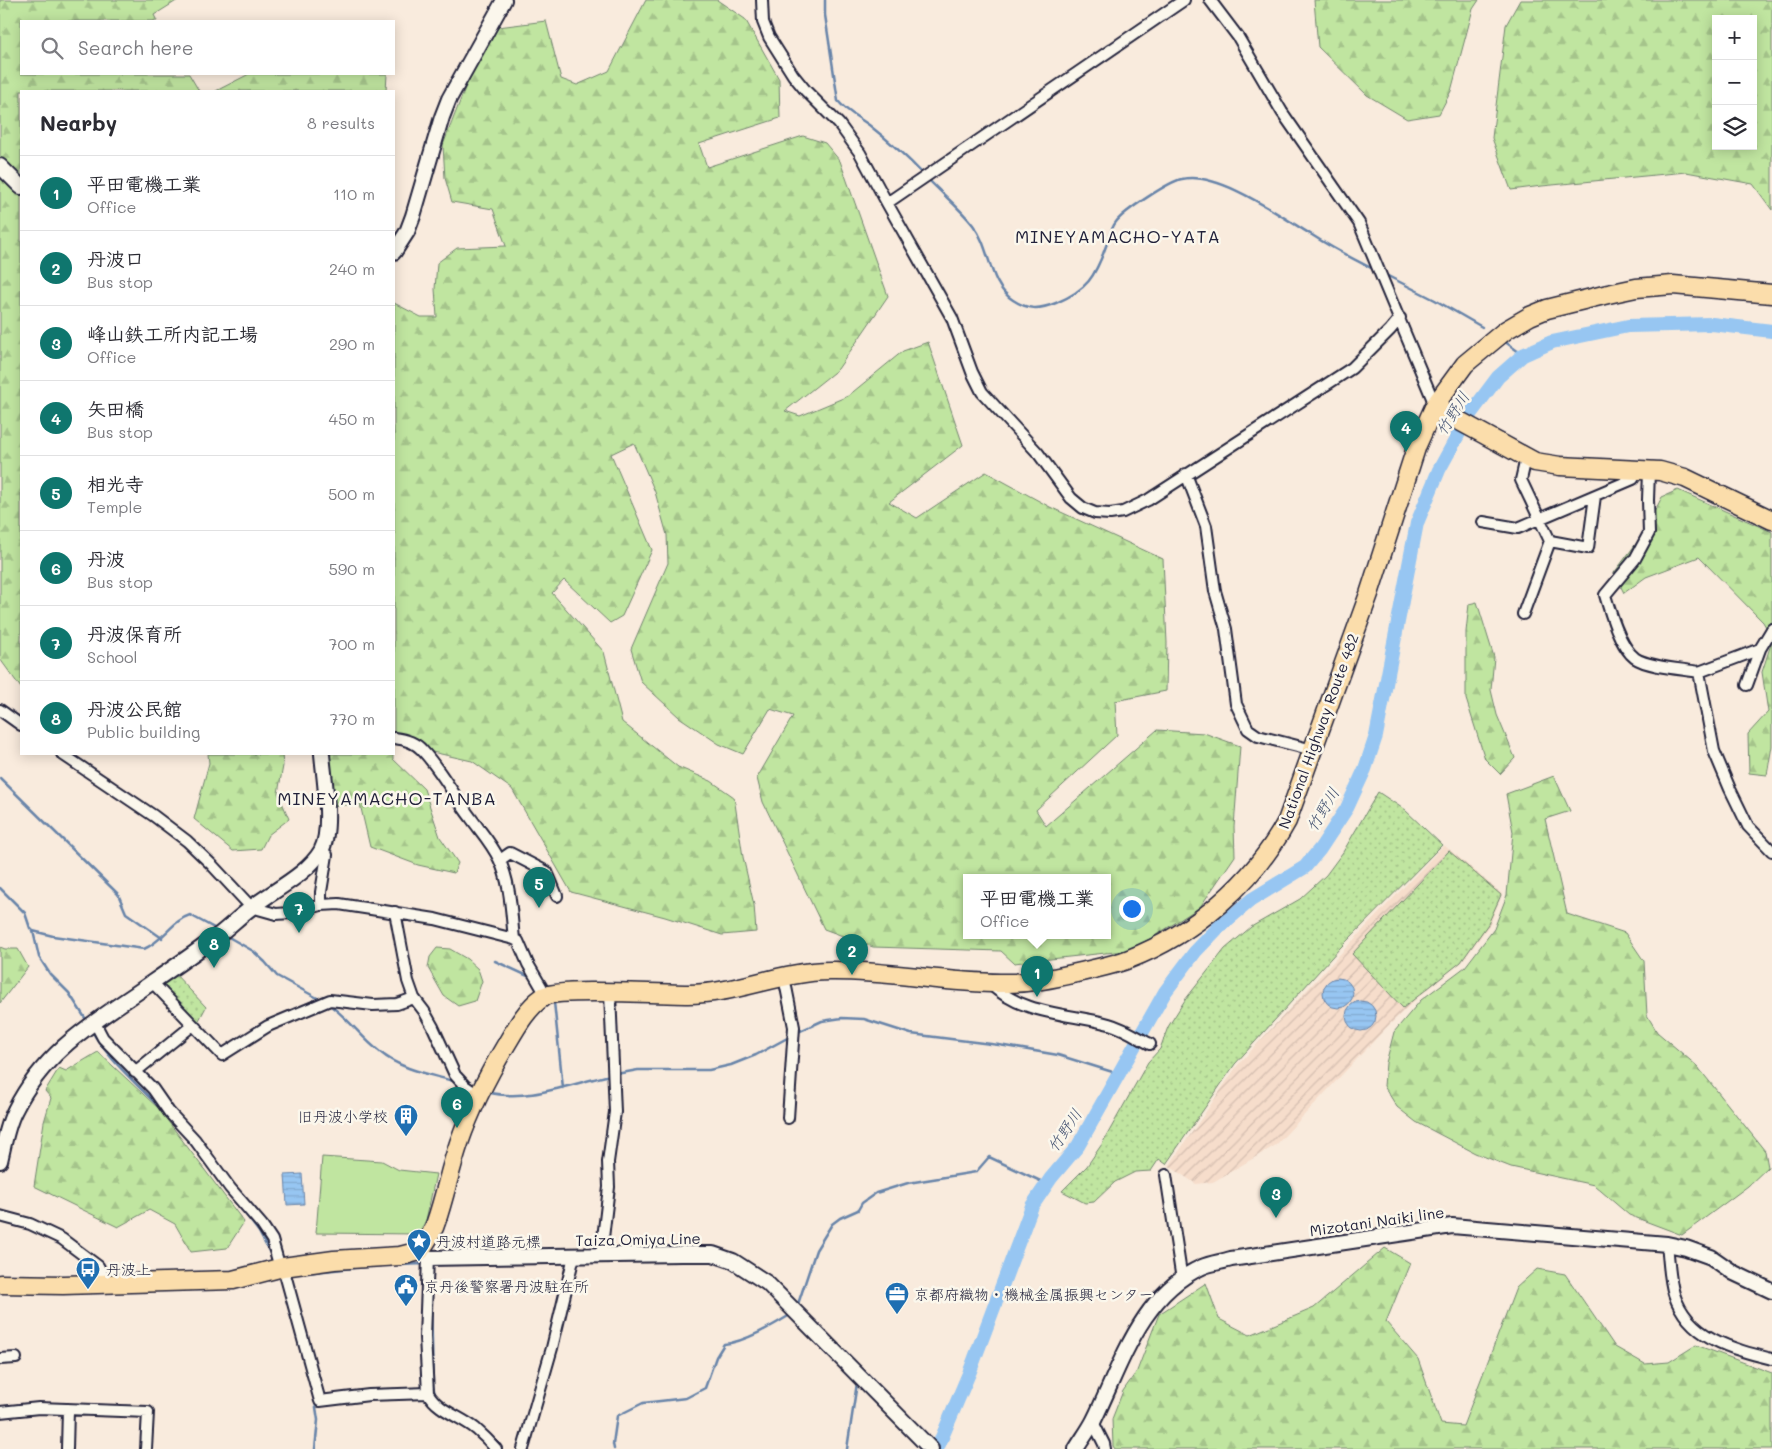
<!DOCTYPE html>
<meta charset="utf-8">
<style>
body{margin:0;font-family:Mali,"Klee One",sans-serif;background:#f2f2f3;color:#2b2b33}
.controls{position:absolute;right:15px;top:15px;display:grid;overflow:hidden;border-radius:0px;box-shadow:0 2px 12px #0003}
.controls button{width:45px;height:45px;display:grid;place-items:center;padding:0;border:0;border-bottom:1px solid #e1e1e2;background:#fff;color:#2b2b33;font:25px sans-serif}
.you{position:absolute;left:1131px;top:908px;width:18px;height:18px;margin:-12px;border:4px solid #fff;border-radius:50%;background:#1a73e8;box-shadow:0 0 0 8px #1a73e833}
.badge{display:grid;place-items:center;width:32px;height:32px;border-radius:50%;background:#0f766e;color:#fff;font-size:16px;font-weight:700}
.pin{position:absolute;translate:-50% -41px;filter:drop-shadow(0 1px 2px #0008)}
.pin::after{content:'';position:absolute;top:26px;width:18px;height:15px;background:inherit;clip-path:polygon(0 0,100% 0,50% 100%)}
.popup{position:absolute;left:963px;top:874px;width:148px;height:65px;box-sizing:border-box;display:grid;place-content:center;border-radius:0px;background:#fff;filter:drop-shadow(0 1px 4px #0005);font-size:16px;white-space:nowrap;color:#7c7c81}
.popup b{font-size:19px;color:#2b2b33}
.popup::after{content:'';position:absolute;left:50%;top:100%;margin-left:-10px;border:10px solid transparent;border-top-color:#fff}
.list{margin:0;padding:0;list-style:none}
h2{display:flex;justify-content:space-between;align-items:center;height:65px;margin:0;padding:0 20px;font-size:21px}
h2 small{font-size:16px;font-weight:400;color:#7c7c81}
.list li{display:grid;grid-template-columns:32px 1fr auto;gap:15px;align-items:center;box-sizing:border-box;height:75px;padding:0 20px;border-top:1px solid #e1e1e2}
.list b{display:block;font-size:19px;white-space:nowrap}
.list p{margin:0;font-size:16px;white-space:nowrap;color:#7c7c81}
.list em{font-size:16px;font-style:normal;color:#7c7c81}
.icon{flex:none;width:28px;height:28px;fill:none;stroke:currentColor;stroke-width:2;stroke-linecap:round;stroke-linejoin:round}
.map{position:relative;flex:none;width:1772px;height:1449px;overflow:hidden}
.search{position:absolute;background:#fff;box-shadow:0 2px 12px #0003;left:20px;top:20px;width:375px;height:55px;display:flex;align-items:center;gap:12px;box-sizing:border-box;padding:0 18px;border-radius:0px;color:#7c7c81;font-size:19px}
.panel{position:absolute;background:#fff;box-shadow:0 2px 12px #0003;left:20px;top:90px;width:375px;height:665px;border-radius:0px}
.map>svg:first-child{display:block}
.industrial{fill:url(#industrial-furrows)}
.grass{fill:url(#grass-dots);stroke:#71846e}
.forest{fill:url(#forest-firs);stroke:#71846e;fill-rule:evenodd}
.pitch{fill:#c0e5a0;stroke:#71846e}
.water{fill:url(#water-rules);stroke:#6884a9}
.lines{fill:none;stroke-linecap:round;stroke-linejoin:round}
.stream{stroke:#6884a9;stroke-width:2.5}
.river{stroke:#97c6f2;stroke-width:14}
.street-casing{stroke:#22223b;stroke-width:14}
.secondary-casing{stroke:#22223b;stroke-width:18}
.highway-casing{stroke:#22223b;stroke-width:21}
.street{stroke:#fbf7ec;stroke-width:10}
.secondary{stroke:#fbf7ec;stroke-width:14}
.highway{stroke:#fbddab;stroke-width:18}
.labels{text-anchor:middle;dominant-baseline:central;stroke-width:5;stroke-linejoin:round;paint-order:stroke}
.street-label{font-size:15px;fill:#22223b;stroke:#fbf7ec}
.poi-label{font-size:15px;fill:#22223b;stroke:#fbf7ec;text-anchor:start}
.water-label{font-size:16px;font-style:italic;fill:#455372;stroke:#fbf7ec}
.quarter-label{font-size:18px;letter-spacing:1px;fill:#22223b;stroke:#fbf7ec}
</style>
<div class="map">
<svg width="1772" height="1449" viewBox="0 0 1772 1449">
<defs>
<pattern id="industrial-furrows" width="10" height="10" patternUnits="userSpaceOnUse" patternTransform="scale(1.25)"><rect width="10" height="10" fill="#f6ddcb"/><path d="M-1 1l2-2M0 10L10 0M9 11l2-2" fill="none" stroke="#d3bdaf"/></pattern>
<pattern id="grass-dots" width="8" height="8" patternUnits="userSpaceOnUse" patternTransform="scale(1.25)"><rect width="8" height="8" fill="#c0e5a0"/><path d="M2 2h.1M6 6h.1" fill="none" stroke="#a5c48b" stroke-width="1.8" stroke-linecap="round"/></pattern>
<pattern id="forest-firs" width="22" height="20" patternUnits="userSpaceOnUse" patternTransform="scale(1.25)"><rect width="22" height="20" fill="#c0e5a0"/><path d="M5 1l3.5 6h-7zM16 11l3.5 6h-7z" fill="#a5c48b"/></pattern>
<pattern id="water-rules" width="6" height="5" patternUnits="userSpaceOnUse" patternTransform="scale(1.25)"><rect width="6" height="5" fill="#97c6f2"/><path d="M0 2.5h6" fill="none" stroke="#82aad0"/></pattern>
</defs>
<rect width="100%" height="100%" fill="#f9ebdd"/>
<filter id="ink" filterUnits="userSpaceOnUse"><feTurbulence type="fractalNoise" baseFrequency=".02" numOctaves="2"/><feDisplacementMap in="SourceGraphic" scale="10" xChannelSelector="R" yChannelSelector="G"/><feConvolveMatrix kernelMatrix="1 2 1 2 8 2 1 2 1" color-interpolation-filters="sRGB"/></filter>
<g filter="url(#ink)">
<path class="industrial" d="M 1444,845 L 1502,894 L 1490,924 L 1462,962 L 1418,997 L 1387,1027 L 1276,1145 L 1213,1182 L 1196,1184 L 1169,1166 L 1237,1066 L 1343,951 Z"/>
<path class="grass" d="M 1378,792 L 1405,810 L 1442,845 L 1340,948 L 1235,1064 L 1166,1164 L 1159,1159 L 1151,1171 L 1135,1172 L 1115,1182 L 1094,1202 L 1085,1203 L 1062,1191 L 1087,1166 L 1102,1144 L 1148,1062 L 1160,1049 L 1168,1027 L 1185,1000 L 1225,949 L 1251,927 L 1300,899 L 1326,875 L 1343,852 Z
M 1449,851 L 1501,895 L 1488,924 L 1461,962 L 1403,1008 L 1352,954 Z
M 174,973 L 206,1007 L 197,1024 L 158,984 Z"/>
<path class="forest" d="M 0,0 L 178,0 L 154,15 L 157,21 L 21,21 L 21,74 L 189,74 L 199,91 L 21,91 L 21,688 L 0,659 Z
M 646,0 L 717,0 L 745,19 L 779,79 L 780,118 L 699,144 L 707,167 L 803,136 L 825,143 L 840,161 L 888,296 L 838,369 L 785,411 L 800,416 L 848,396 L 903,351 L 928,342 L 963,445 L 889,502 L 917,518 L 986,472 L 1050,507 L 1163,559 L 1167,643 L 1166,691 L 1115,701 L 1117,735 L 1036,810 L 1046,826 L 1157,730 L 1204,733 L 1240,746 L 1234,827 L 1235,856 L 1200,907 L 1150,939 L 1124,951 L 1014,963 L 1001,951 L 873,947 L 824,929 L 763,802 L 757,778 L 793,716 L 770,709 L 743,754 L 719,744 L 679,717 L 641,682 L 631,649 L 668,563 L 667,535 L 655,492 L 634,443 L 611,454 L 652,550 L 622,616 L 610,623 L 564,580 L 552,593 L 604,652 L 622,722 L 678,767 L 711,781 L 734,797 L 743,857 L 754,905 L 756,932 L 722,935 L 665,917 L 571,892 L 512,789 L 472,761 L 432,752 L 410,739 L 394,735 L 394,303 L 421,317 L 437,317 L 435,289 L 437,263 L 457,248 L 506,246 L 493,209 L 452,202 L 445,178 L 443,145 L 469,78 L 498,27 L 546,21 L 561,79 L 577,85 L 609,71 ZM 967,878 L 1107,878 L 1107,936 L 967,936 Z
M 1314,0 L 1479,0 L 1473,9 L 1451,91 L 1439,114 L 1407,119 L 1367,95 L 1318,47 Z
M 1520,0 L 1772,0 L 1772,210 L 1753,184 L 1686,172 L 1542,186 L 1511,190 L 1492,138 L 1506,25 ZM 1716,19 L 1753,19 L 1753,146 L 1716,146 Z
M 249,74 L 387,74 L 386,91 L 216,91 Z
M 1678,490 L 1772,532 L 1772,637 L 1763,622 L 1699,557 L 1646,577 L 1624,593 L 1614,573 L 1641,537 L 1662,497 Z
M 1477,602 L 1494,657 L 1491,690 L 1497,715 L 1515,758 L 1500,774 L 1485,759 L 1466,699 L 1466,632 L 1469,604 Z
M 1772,641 L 1772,746 L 1767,775 L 1749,773 L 1748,734 L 1768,712 L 1762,672 Z
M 208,754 L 282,754 L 283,766 L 278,793 L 289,819 L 268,835 L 261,849 L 233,851 L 194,819 L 209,763 Z
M 325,754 L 393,754 L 393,759 L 424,789 L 440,837 L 458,863 L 454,873 L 418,865 L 370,847 L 360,804 L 329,806 Z
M 1554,776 L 1570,811 L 1545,819 L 1567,914 L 1625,933 L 1644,961 L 1647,1015 L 1657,1032 L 1697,1066 L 1765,1151 L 1768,1167 L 1748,1186 L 1682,1235 L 1629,1215 L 1594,1185 L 1511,1167 L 1475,1153 L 1416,1122 L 1397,1107 L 1384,1086 L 1386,1063 L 1394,1032 L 1421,1000 L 1465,967 L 1494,929 L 1507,895 L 1513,832 L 1506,794 Z
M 0,947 L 5,949 L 18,949 L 28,967 L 0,1003 Z
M 437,948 L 450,949 L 467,959 L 478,969 L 482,981 L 475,1001 L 458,1006 L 444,996 L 428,968 L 430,957 Z
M 98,1052 L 158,1108 L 244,1222 L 227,1248 L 191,1252 L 175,1224 L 149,1210 L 118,1227 L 34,1186 L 44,1122 L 51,1098 L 45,1091 L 59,1068 L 66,1071 Z
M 1385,1248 L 1410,1263 L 1386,1322 L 1418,1359 L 1441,1424 L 1463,1426 L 1516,1288 L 1537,1269 L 1565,1274 L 1615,1347 L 1645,1364 L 1669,1362 L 1696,1345 L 1772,1373 L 1772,1449 L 1115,1449 L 1113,1446 L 1112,1419 L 1123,1391 L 1137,1371 L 1159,1314 L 1206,1283 L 1219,1319 L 1250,1335 L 1314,1308 Z"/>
<path class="pitch" d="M 322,1157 L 382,1161 L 399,1170 L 436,1174 L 426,1220 L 419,1234 L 316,1233 Z"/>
<path class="water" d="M1323 993a15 15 0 1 1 30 0a15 15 0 1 1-30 0Z
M1346 1016a15 15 0 1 1 30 0a15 15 0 1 1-30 0Z
M 302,1174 L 304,1204 L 287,1205 L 285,1175 Z"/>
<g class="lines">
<path class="stream" d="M 825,0 L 825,15 L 838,101 C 847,112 858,117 869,125 C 888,140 907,157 924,175
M 928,179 C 942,194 960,208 973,225 C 991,248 988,284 1013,300 C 1028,310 1039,310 1056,303 C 1087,290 1095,277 1106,246 C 1109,238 1111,228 1116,222 C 1124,211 1170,181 1182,179 C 1219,171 1280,216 1312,235 C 1332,248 1353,259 1375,270
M 1384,274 L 1435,300 L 1482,327
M 1504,341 L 1523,355
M 0,778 L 118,894 L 126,913 L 162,938
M 0,888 L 25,913 L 30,928 L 33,931 L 39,957 L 50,974 L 69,993 L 87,1021
M 33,931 L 53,936 L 144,949 C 163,941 173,920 190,915 L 216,929
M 225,935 L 253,951 L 265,962 L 277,976 L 321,1000
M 495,961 L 532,978
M 554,1002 L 563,1088
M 328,1004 C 348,1017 361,1038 380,1052 C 400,1069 428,1074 453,1081
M 92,1031 C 105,1056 142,1089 163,1111
M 798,1032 L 822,1021 L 842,1018 L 864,1019 L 911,1034 L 999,1045 L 1058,1055 L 1119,1074
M 616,1074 L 638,1070 L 709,1070 L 731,1065 L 756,1055 L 791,1036
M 487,1092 C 528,1103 571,1083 611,1075
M 181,1132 L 195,1149
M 240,1207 L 259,1232 L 273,1259
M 400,1265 L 423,1264 L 423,1265
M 305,1273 L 372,1266
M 431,1298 L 433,1385 L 435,1395
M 797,1307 L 816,1250 L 832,1224 L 840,1218 L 858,1210 L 862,1203 L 876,1193 L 908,1183 L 976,1172 L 989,1157 L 1047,1184
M 315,1401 L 318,1420 L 315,1449
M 614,1449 L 613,1444 L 617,1416 L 643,1403 L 686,1398 L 705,1388 L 716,1357 L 724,1344 C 745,1342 772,1326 790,1315
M 847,1449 L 857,1383"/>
<path class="river" d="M 937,1449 L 970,1371 L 1032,1206 L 1051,1178 L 1078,1146 L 1165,992 L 1195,952 L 1219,927 L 1251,900 L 1305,867 L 1320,849 L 1347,808 L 1365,769 L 1376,736 L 1417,523 L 1439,470 L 1468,417 L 1498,377 L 1523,355 L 1552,342 L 1628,326 L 1712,324 L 1772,331"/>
<defs>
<path id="street" d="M 762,0 L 763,22 L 769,37 L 793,75 L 806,91 L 839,124 L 860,153 L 887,203 L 952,318 L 972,372 L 982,392 L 1038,453 L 1071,498 L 1083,508 L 1095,513 L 1110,514 L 1123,512 L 1148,500 L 1352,368 L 1390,330 L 1400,318
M 1210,0 L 1238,37 L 1282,112 L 1359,223 L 1435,405
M 887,203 L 1184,0
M 1649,471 L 1648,500 L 1649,533 L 1635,559 L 1605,595 C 1610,612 1620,647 1635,658 C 1648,667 1682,669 1699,672 L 1714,751 L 1730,789 L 1748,826 L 1772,851
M 1186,474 L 1206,526 L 1215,591 L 1226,629 L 1236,704 L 1248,729 L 1258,736 L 1313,750
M 1483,522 L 1518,528 L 1633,479 L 1638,470
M 1550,541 L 1588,548 L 1595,496
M 1523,614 L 1550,541 L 1521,480 L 1526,458
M 1699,672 L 1760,649 L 1772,629
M 1747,685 L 1760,649
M 0,710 L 21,725
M 394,738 C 403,739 415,742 422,750 C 441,770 454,796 471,818 C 481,832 492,844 499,859 C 511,884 511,912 514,939
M 62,754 L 154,816 L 187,841 L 212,865 L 251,907 L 276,914 L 291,913 L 321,905 L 339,904 L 435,919 L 514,939 L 518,941 L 528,964 L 546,995
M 500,860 L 510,853 L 547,872 L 557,896
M 321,905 L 321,892 L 327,855 L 321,851
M 395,912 L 408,981 L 414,998 L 424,1011 L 433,1027 L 455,1075 L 465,1086 L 478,1095
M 784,977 L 794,1027 L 788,1118
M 152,982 L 222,1055 L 268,1026 L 330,1000 L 373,1005 L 397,1004 L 414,998
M 990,984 C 1024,1015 1067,1013 1109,1024 C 1124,1028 1137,1037 1150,1044
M 94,1021 L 103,1038 L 153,1089 L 169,1112 L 195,1140 L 230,1188 L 262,1225 L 272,1240 L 280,1268
M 135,1072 L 193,1025
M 1166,1175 L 1182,1280
M 0,1216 L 30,1224 L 62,1239 L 98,1266 L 108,1284
M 1667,1244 C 1669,1260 1669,1278 1674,1294 C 1688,1338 1732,1349 1772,1359
M 601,1255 L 609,1187 L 608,1162 L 615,1112 L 610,993
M 428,1258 L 425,1337 L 428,1393 C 438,1411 460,1416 476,1429 C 483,1435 490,1442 496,1449
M 283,1267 L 320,1401 L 369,1395 L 428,1393
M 0,1359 L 16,1358
M 0,1412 L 39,1408 L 148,1412 L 146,1449
M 1093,1422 L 1104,1444 L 1105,1449
M 67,1449 L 68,1409
M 523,1449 L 552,1348 L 574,1256"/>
<path id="secondary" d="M 0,166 L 21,187
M 394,252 L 407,232 L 413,216 L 442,117 L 449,99 L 504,0
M 0,1161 C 4,1144 7,1125 15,1110 C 46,1048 97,1021 151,983 C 173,968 195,953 216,937 C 228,928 239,917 251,908 C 272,891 307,875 321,851 C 333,830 324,778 322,754
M 420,1251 L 428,1258 L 681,1254 L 713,1254 L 733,1261 L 767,1283 L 931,1449
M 1076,1449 C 1082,1439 1089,1430 1094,1420 C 1121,1365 1141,1294 1202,1267 C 1211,1263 1222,1262 1231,1259 L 1452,1226 L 1667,1244 L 1686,1248 L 1711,1257 L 1734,1273 L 1772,1291"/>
<path id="highway" d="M 1435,405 L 1443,412 L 1535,462 L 1560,466 L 1660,471 L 1685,478 L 1772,520
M 0,1284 L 63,1285 L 233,1280 L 283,1267 L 334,1260 L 400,1256 L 420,1251 C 426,1242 433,1233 436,1222 C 445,1196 450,1169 459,1143 C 471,1108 487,1077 506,1045 C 516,1028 527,1008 543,997 C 556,988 661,994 685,994 C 734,995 781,971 830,971 C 886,970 944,983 1000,983 C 1028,984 1055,978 1081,972 C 1097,968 1114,965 1129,959 C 1194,934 1254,882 1287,821 L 1369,594 L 1417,445 L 1435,405 L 1465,364 L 1506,330 L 1530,316 L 1547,309 L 1608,294 L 1636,288 L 1673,285 L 1772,294"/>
</defs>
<use href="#street" class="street-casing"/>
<use href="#secondary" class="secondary-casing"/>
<use href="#highway" class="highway-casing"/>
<use href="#street" class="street"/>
<use href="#secondary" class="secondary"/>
<use href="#highway" class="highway"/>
</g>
</g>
<defs>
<symbol id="building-pin" viewBox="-11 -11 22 30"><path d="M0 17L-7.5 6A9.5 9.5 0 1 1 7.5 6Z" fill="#1f6fb2" stroke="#fbf7ec"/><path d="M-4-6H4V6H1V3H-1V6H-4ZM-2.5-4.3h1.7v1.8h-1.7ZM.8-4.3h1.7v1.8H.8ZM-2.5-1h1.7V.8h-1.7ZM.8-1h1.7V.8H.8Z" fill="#fff"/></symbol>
<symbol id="sight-pin" viewBox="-11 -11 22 30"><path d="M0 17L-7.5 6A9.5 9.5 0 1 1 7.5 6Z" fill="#1f6fb2" stroke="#fbf7ec"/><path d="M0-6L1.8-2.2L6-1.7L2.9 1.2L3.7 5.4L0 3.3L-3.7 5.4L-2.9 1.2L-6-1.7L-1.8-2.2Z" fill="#fff"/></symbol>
<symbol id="bus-pin" viewBox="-11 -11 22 30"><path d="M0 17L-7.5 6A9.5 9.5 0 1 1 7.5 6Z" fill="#1f6fb2" stroke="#fbf7ec"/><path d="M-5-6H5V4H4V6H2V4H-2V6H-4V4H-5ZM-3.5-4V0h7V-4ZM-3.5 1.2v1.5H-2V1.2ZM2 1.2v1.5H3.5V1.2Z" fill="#fff"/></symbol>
<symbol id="civic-pin" viewBox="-11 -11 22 30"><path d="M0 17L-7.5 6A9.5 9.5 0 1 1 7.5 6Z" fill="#1f6fb2" stroke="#fbf7ec"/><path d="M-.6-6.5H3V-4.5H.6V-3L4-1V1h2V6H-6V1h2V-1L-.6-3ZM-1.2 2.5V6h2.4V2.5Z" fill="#fff"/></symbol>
<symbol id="office-pin" viewBox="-11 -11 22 30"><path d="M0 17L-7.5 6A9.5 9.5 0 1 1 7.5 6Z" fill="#1f6fb2" stroke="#fbf7ec"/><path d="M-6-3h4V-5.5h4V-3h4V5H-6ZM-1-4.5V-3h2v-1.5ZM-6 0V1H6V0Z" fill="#fff"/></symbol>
</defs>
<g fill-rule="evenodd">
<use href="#building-pin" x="392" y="1102" width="28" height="38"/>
<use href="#sight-pin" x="405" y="1227" width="28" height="38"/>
<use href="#bus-pin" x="74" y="1255" width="28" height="38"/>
<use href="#civic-pin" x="392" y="1272" width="28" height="38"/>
<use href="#office-pin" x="883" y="1280" width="28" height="38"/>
</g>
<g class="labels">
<g class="street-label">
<text transform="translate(1318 731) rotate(-70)">National Highway Route 482</text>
<text transform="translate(1377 1221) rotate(-8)">Mizotani Naiki line</text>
<text transform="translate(638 1239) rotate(-1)">Taiza Omiya Line</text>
</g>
<g class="poi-label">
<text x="388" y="1116" text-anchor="end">旧丹波小学校</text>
<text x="436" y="1241">丹波村道路元標</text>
<text x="106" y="1269">丹波上</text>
<text x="424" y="1286">京丹後警察署丹波駐在所</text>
<text x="914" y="1294">京都府織物・機械金属振興センター</text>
</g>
<g class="water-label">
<text transform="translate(1452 413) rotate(-58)">竹野川</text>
<text transform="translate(1322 809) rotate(-59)">竹野川</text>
<text transform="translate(1064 1130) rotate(-56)">竹野川</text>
</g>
<g class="quarter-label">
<text x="1118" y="236">MINEYAMACHO-YATA</text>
<text x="387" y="798">MINEYAMACHO-TANBA</text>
</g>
</g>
</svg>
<div class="controls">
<button>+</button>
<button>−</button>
<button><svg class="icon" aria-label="layers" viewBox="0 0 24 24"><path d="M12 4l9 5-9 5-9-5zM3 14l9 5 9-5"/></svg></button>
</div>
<div class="you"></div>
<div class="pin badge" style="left:1037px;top:997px">1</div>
<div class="popup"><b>平田電機工業</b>Office</div>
<div class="pin badge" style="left:852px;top:975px">2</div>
<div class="pin badge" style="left:1276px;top:1218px">3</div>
<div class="pin badge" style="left:1406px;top:452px">4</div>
<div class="pin badge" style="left:539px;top:908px">5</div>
<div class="pin badge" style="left:457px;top:1128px">6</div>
<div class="pin badge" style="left:299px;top:933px">7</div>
<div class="pin badge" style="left:214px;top:968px">8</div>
<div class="search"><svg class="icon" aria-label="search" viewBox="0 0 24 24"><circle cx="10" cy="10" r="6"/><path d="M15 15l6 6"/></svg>Search here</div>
<section class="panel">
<h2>Nearby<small>8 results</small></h2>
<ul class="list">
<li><span class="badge">1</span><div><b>平田電機工業</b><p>Office</p></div><em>110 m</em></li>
<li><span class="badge">2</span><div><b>丹波口</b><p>Bus stop</p></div><em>240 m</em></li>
<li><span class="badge">3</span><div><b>峰山鉄工所内記工場</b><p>Office</p></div><em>290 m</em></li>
<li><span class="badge">4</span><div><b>矢田橋</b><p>Bus stop</p></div><em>450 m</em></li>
<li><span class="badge">5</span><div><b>相光寺</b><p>Temple</p></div><em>500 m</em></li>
<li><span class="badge">6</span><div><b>丹波</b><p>Bus stop</p></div><em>590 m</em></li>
<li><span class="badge">7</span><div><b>丹波保育所</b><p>School</p></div><em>700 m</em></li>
<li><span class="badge">8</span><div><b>丹波公民館</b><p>Public building</p></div><em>770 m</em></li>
</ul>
</section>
</div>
